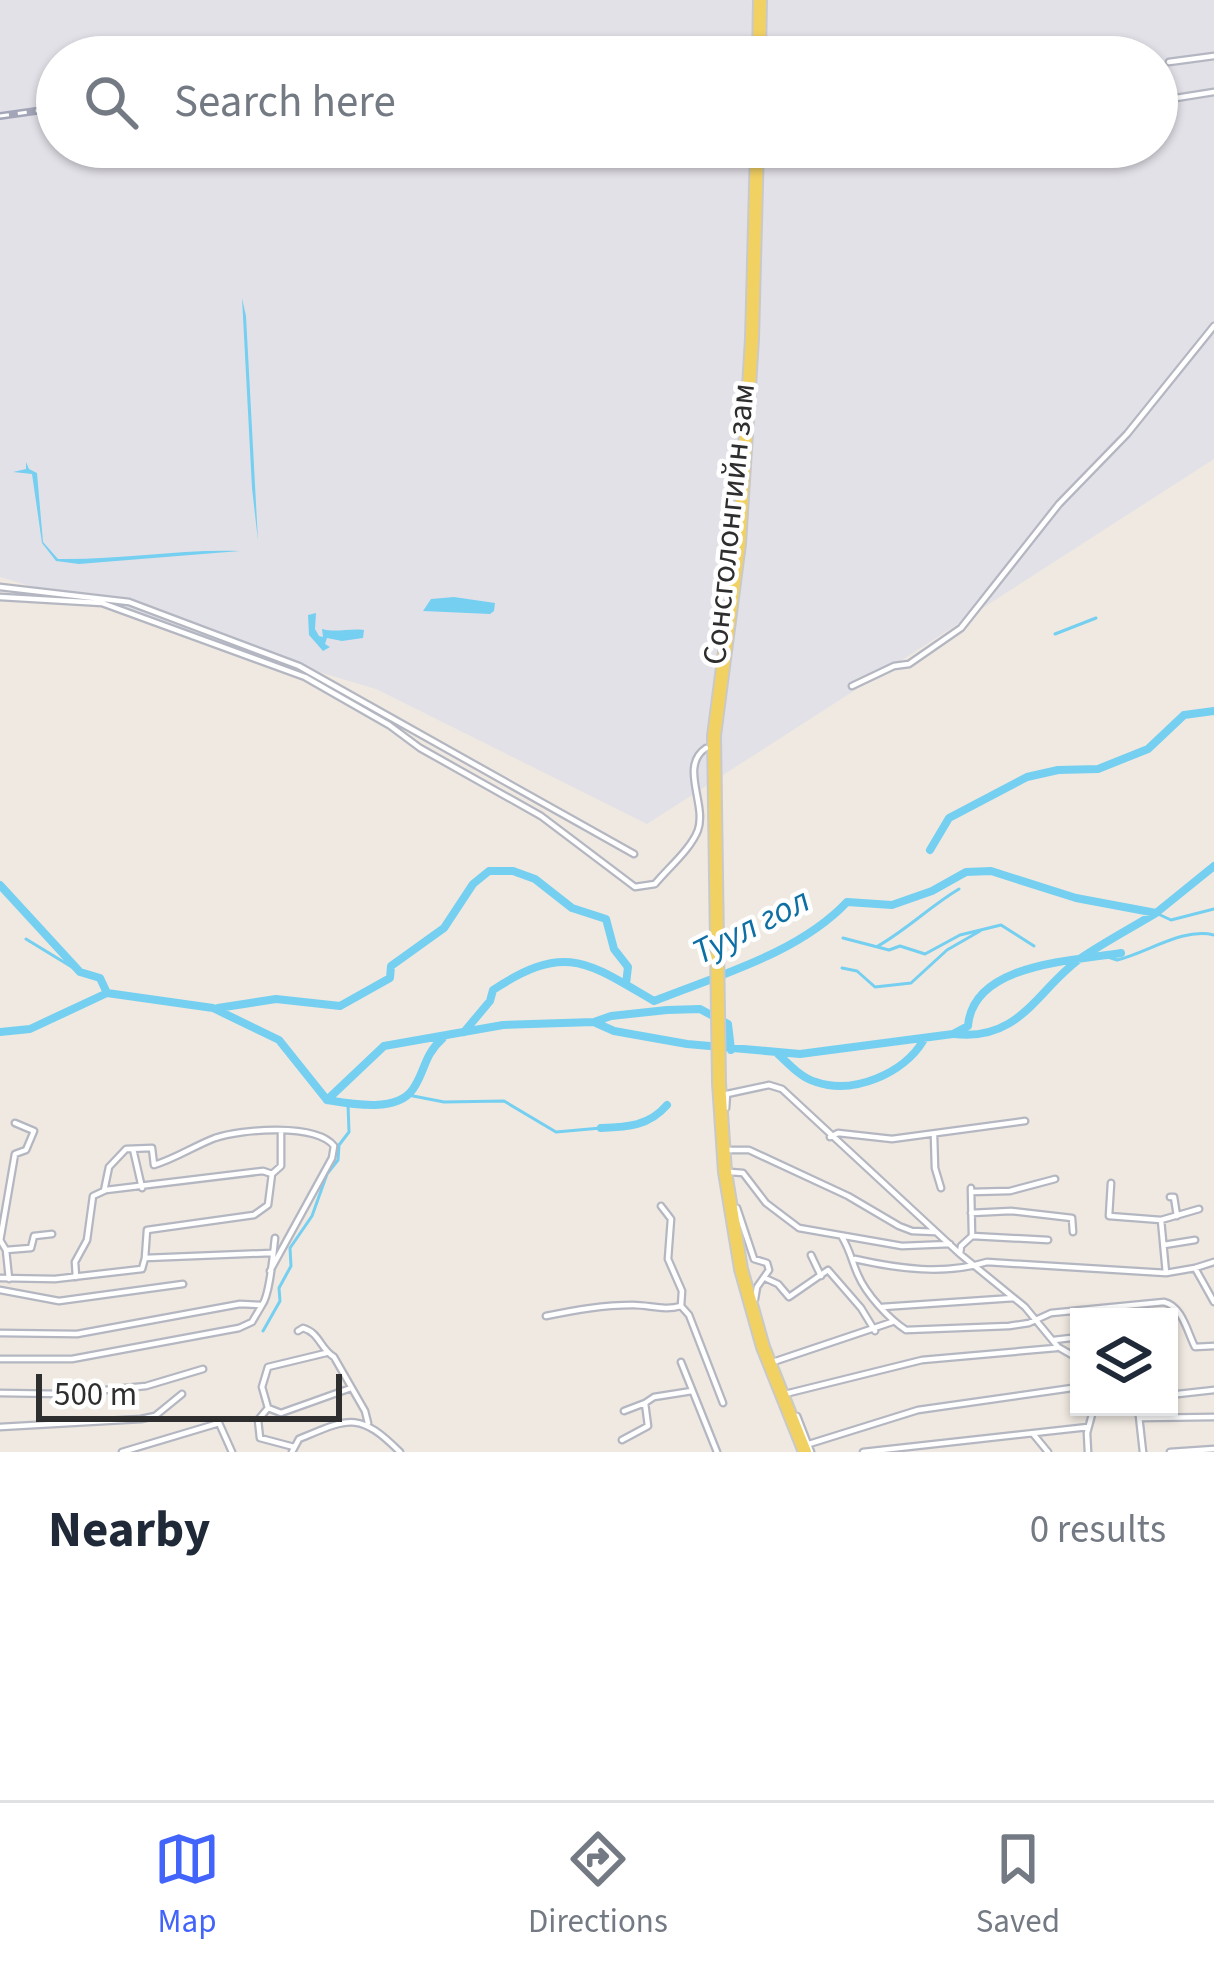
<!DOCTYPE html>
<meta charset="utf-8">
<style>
body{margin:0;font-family:"Source Sans 3",sans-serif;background:#f2f2f3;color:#1f2937}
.controls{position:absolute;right:36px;bottom:36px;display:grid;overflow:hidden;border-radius:0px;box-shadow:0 3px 9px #0004}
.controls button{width:108px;height:108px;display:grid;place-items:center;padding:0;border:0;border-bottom:3px solid #e0e1e3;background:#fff;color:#1f2937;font:60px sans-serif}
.scale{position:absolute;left:36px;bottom:30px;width:306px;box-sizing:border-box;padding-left:12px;border:6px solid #2e2e2e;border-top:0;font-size:33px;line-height:42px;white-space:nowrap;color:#2e2e2e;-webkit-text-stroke:9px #fff;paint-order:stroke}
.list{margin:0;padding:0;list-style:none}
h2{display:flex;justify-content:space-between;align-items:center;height:156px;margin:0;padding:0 48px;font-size:51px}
h2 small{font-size:39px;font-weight:400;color:#747a83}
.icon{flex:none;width:66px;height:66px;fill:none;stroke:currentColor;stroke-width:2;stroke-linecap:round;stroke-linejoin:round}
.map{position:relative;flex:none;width:1214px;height:1452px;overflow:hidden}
.search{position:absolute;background:#fff;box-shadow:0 3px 9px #0004;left:36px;right:36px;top:36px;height:132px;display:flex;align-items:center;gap:30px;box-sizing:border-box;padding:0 42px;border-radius:66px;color:#747a83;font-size:45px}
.sheet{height:348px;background:#fff}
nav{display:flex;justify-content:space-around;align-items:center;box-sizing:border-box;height:168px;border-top:3px solid #e0e1e3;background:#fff;font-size:33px;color:#747a83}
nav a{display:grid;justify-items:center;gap:6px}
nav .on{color:#4264fb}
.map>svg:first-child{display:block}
.industrial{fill:#e3e1e8;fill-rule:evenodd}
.water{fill:#75cff0}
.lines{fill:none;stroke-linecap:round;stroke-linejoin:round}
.stream{stroke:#75cff0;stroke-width:3}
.river{stroke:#75cff0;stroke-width:8}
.minor-casing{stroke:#b4b7c1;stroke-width:9}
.primary-casing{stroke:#c9c9c9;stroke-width:16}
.minor{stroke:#fff;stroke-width:4.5}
.primary{stroke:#f2d163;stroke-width:12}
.rail-casing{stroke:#a3a6b8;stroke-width:8}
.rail{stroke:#fff;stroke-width:3;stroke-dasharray:9;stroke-linecap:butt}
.labels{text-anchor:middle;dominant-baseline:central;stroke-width:9;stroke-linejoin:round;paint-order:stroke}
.street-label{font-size:33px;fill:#2e2e2e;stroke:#fff}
.water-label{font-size:36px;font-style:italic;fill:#0d6fa3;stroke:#fff}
</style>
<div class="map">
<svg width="1214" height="1452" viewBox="0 0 1214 1452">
<rect width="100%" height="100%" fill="#efe9e1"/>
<path class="industrial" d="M 0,0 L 1214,0 L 1214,459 L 647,824 L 376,689 L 0,577 ZM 57,57 L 1157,57 L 1157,147 L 57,147 Z"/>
<path class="water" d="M 242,298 L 246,316 L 258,541 L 252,488 Z
M 26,462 L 29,469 L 37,473 L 43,542 L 58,559 C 118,560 180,549 240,551 L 79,564 L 56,561 L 42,543 L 32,474 L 13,472 L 26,469 Z
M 454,597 L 495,603 L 494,611 L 490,614 L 423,611 L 431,599 Z
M 316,613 L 315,629 L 319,636 L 323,637 L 322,629 C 336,633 349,628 364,630 L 363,638 L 342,641 L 327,638 L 325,644 L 330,647 L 323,651 L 309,635 L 308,615 Z"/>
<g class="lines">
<path class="stream" d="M 1055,634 L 1096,618
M 1156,913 L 1171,920 L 1214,909
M 843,938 L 889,950 L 900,946 L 925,954 L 960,935 L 1001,925 L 1034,946
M 26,939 L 80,972
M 878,946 C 909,928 929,907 959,889
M 1105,956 L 1117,960 C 1147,953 1183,927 1214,935
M 842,968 L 857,971 L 875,987 L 911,983 L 947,950 L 980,931
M 408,1095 L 444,1102 L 504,1101 L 556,1132 L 601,1128
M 263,1331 L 280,1301 L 279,1288 L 291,1266 L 290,1248 L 312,1216 L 327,1174 L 338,1160 L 339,1145 L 349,1132 L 348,1104"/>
<path class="river" d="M 930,850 L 949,818 L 1027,777 L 1058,770 L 1098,769 L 1148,749 L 1184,715 L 1214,711
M 0,885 L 80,972 L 100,978 L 107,993
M 218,1008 L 276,999 L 340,1006 L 390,978 L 391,966 L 444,928 L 473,884 L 489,871 L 513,871 L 535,879 L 572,908 L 606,919 L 614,949 L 628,967 L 626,984
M 596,1023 L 614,1031 L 687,1044 L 800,1054 L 953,1034 L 968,1026 C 973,963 1073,961 1121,953
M 0,1032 L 30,1029 L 107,993 L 213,1008 L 279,1040 L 327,1100 L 384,1046 L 503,1025 L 594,1022 L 611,1016 L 667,1010 L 700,1009 L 728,1024 L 731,1050
M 464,1032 L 490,1001 L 493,990 C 566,942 587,962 654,1001 C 719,975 799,953 847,902 L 892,905 L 932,891 L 966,872 L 991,871 L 1076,898 L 1156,913 L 1214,866
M 954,1034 C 1021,1042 1038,988 1081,958 C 1105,942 1131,928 1156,913
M 778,1054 C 789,1064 801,1078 816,1082 C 854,1095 904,1073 923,1041
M 327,1100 C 351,1104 397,1113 413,1089 C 426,1070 423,1056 443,1038
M 601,1128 C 628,1127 649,1126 667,1105"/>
<defs>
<path id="minor" d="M 1169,62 L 1214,56
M 1157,101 L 1214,92
M 0,587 L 129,602 L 299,666 L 634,854
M 0,597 L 102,603 L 305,677 L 389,725 L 420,748 L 541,816 L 635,887 L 655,884 C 668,868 691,849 698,830 C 707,804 679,766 706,748
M 852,686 L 894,666 L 909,664 L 961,628 L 1059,504 L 1127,434 L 1214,326
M 726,1108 L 727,1094 L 769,1085 L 782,1089 L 960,1254 L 1025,1307 L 1058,1347 L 1079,1359
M 934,1135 L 935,1168 L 941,1188
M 830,1137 L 838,1133 L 892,1139 L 1025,1121
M 133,1149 L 142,1188
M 727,1150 L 749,1150 L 848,1196 L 899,1226 L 912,1231 L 935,1232
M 730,1172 L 743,1173 L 766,1203 L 799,1228 L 902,1246 L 950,1244
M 1111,1183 L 1109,1216 L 1161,1220 L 1166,1273
M 104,1191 L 109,1167 L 126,1149 L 152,1148 L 154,1165 C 175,1159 194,1146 215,1138 C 241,1129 316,1123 334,1146 L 332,1158 L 270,1271
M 971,1192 L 1010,1191 L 1055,1179
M 1170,1197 L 1174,1197 L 1177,1216
M 661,1206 L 671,1219 L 668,1259 L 682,1291 L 681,1306 L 689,1315 L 723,1403
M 737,1208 L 754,1259 L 767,1263 L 769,1270 L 757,1287 L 755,1299
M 971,1213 L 1011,1211 L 1072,1218 L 1073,1232
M 1161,1220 L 1199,1209
M 972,1236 L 1048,1240
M 842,1237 C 850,1250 852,1262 858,1275 C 866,1294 889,1319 906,1330 L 1009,1326 L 1029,1323 L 1051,1313 L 1164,1302 C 1182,1306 1187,1331 1195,1347 L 1214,1346
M 0,1240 L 6,1250 L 9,1279
M 0,1241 L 15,1154 L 26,1150 L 34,1131 L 15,1123
M 1164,1245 L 1195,1240
M 6,1250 L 31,1248 L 34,1236 L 52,1234
M 960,1254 L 961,1246 L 972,1236 L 971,1188
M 811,1255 L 821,1276
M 145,1258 L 147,1230 L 254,1215 L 268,1205 L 272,1174 L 281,1166 L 281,1131
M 855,1259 C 899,1269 944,1275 987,1262 L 1166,1273 L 1195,1268 L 1214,1302
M 1195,1268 L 1214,1262
M 76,1277 L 75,1262 L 87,1240 L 93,1196 L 106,1190 L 263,1171 L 272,1174
M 0,1278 L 55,1279 L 142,1269 L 145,1258 L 271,1253
M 765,1278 L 778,1284 L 789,1297 L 828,1270 L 861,1308 L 875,1331
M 0,1290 L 59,1301 L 183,1284
M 262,1305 C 270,1295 273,1254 275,1238
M 882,1307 L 1014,1298
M 546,1316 C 576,1310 603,1305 633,1305 C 650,1305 664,1311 681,1306
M 298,1331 L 303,1328 C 320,1333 320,1349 334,1357 L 365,1411 L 368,1423
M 0,1333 L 77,1334 L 240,1304 L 262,1305 L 252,1322 L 239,1328 L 72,1359 L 0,1359
M 1054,1340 L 1079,1337
M 326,1353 L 268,1367 L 262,1387 L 268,1408 L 281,1413 L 351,1388
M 681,1362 L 717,1452
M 773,1362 L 892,1322
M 0,1393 L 64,1394 L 146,1386 L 203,1369
M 785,1394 L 922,1360 L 1056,1348
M 1169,1395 L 1214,1390
M 1138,1407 L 1143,1452
M 268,1408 L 258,1420 L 260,1438 L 294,1447
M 624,1411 L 645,1403
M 797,1416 L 811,1452
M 1140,1418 L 1214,1417
M 0,1427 L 141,1419 L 155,1416 L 182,1394
M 1034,1435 L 1048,1452
M 622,1440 L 648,1426 L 645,1403 L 654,1397 L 692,1391
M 809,1444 L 918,1410 L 1079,1387
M 122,1452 L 219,1423 L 232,1452
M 292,1452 L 299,1439 C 349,1418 359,1411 400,1452
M 863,1452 L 1088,1427
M 1088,1452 L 1087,1433 L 1094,1407
M 1170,1452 L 1214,1449"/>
<path id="primary" d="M 759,57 L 760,0
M 757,147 L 752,339 L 739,544 L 714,736 L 719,1083 L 725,1172 L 741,1269 L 763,1347 L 805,1452"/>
</defs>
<use href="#minor" class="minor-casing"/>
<use href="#primary" class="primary-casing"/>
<use href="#minor" class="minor"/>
<use href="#primary" class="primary"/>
<defs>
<path id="rail" d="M 0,116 L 57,108"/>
</defs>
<use href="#rail" class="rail-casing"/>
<use href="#rail" class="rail"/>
</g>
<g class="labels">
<g class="street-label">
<text transform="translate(729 524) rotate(-84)">Сонсголонгийн зам</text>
</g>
<g class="water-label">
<text transform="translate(751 926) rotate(-27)">Туул гол</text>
</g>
</g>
</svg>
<div class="controls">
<button><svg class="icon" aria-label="layers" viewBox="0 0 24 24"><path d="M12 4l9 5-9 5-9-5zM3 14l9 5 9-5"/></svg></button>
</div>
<div class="scale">500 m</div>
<div class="search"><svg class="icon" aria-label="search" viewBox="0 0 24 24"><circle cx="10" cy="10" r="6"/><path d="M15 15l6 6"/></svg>Search here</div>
</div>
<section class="sheet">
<h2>Nearby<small>0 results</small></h2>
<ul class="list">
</ul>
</section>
<nav>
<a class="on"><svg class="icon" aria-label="map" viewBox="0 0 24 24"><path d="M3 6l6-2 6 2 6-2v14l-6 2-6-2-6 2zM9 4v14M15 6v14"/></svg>Map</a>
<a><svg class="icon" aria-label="directions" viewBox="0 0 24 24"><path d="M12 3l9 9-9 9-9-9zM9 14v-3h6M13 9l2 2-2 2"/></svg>Directions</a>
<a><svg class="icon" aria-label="saved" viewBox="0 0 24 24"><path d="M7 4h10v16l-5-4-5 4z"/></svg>Saved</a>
</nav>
